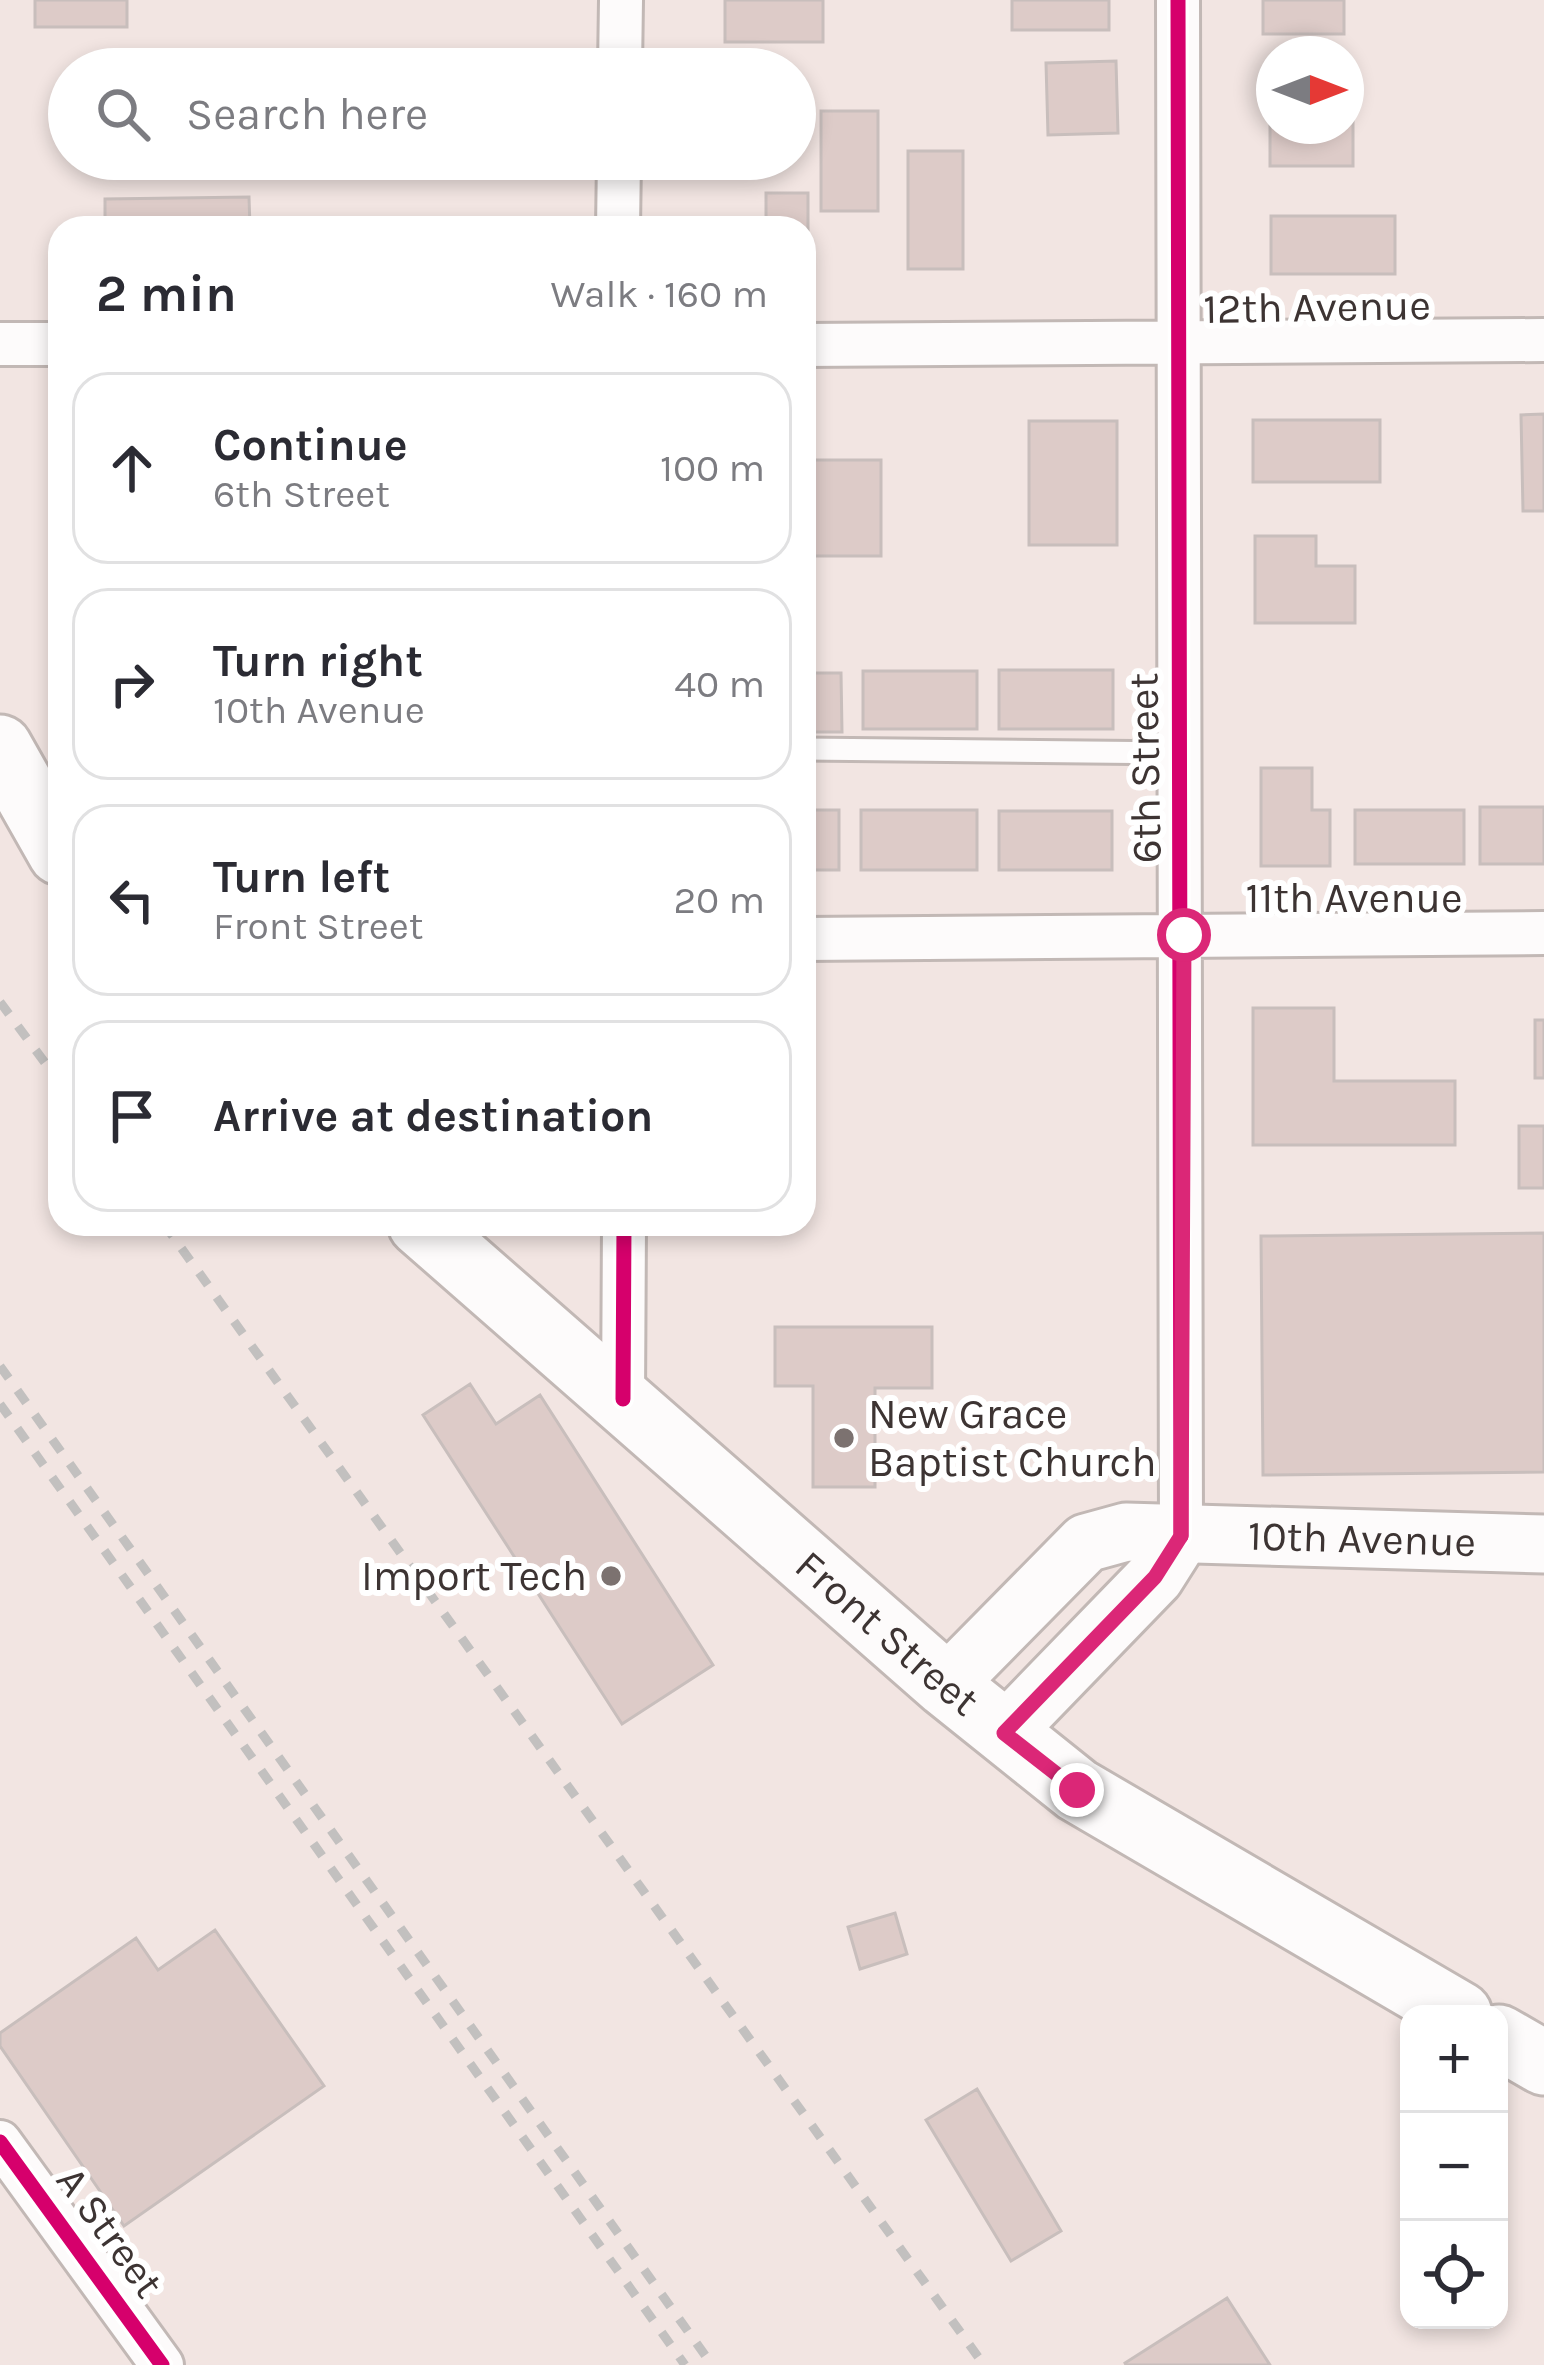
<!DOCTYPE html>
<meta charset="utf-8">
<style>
body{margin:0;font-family:Karla,sans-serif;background:#f2f2f3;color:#2b2b33}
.controls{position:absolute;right:36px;bottom:36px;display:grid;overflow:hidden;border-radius:24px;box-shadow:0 6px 18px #0003}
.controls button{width:108px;height:108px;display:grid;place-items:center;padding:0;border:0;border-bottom:3px solid #e1e1e2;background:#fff;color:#2b2b33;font:60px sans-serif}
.compass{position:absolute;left:1256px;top:36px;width:108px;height:108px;border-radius:50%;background:#fff;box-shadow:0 6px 18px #0003;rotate:90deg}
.stop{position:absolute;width:36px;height:36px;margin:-27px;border:9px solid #db2777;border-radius:50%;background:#fff}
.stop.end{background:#db2777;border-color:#fff;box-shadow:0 3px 12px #0008}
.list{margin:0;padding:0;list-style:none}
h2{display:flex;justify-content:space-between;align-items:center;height:156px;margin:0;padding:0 48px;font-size:51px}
h2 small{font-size:39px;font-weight:400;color:#7c7c81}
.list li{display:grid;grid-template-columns:78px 1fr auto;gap:36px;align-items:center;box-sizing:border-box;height:192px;margin:0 24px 24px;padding:0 24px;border:3px solid #e1e1e2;border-radius:36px}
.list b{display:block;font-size:45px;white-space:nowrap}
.list p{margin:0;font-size:39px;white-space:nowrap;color:#7c7c81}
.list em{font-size:39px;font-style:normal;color:#7c7c81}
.icon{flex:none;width:66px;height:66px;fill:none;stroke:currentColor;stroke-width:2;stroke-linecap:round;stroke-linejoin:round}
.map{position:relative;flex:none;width:1544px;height:2365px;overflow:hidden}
.search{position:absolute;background:#fff;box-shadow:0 6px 18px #0003;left:48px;top:48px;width:768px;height:132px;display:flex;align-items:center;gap:30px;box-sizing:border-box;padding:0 42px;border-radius:66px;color:#7c7c81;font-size:45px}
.panel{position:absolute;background:#fff;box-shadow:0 6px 18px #0003;left:48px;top:216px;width:768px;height:1020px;border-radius:36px}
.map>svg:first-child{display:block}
.building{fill:#ddcbc8;stroke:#c8bebc;stroke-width:3}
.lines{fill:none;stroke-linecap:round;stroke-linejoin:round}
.lane-casing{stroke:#c2b8b5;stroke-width:27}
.street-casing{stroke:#c2b8b5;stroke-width:48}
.secondary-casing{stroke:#c2b8b5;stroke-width:63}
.primary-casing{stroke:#c2b8b5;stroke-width:69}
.lane{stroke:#fdfbfb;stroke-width:21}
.street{stroke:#fdfbfb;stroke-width:42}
.secondary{stroke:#fdfbfb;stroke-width:57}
.primary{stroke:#fdfbfb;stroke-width:63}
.rail{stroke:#c2c0bf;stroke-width:9;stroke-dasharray:15 15;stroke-linecap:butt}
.cycleway-casing{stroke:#fff;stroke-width:22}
.cycleway{stroke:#d6006c;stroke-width:15}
.route{stroke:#db2777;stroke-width:15}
.poi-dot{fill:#7c7270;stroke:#fff;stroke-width:4.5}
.labels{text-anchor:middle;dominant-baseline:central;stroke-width:12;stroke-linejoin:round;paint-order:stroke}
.street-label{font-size:42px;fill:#3d3433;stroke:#fff}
.poi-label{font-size:42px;fill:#3d3433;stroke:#fff;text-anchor:start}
</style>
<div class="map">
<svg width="1544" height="2365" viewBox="0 0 1544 2365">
<rect width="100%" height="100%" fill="#f2e5e2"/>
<path class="building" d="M 35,0 L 127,0 L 127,27 L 35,27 Z
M 725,0 L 823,0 L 823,42 L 725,42 Z
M 1012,0 L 1109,0 L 1109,30 L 1012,30 Z
M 1263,0 L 1344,0 L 1344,34 L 1263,34 Z
M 1270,60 L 1274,126 L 1346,126 L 1346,113 L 1353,113 L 1353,166 L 1270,166 Z
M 1116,61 L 1118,133 L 1048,135 L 1046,63 Z
M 821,111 L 878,111 L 878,211 L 821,211 Z
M 908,151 L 963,151 L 963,269 L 908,269 Z
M 766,193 L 808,193 L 808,286 L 804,228 L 766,228 Z
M 249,197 L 250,228 L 105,228 L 105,199 Z
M 1271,216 L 1395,216 L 1395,274 L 1271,274 Z
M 1544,414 L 1544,511 L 1523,511 L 1521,415 Z
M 1253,420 L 1380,420 L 1380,482 L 1253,482 Z
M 1029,421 L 1117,421 L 1117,545 L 1029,545 Z
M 804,460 L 881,460 L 881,556 L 804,556 Z
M 1255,536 L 1316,536 L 1316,566 L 1355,566 L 1355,623 L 1255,623 Z
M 999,670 L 1113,670 L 1113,729 L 999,729 Z
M 863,671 L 977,671 L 977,729 L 863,729 Z
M 804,673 L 841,673 L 842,732 L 804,732 Z
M 1261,768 L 1312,768 L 1312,810 L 1330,810 L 1330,866 L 1261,866 Z
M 1480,807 L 1544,807 L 1544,864 L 1480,864 Z
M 804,810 L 839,810 L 839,870 L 804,870 Z
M 861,810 L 977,810 L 977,870 L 861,870 Z
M 1355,810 L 1464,810 L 1464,864 L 1355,864 Z
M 999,811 L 1112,811 L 1112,870 L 999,870 Z
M 1253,1008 L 1334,1008 L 1334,1081 L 1455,1081 L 1455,1145 L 1253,1145 Z
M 1535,1020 L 1544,1020 L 1544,1078 L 1535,1078 Z
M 1519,1126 L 1544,1126 L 1544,1188 L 1519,1188 Z
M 1544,1233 L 1544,1472 L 1263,1475 L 1261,1236 Z
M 775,1327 L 932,1327 L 932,1388 L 875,1388 L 875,1487 L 813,1487 L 813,1386 L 775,1386 Z
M 470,1384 L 496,1424 L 540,1395 L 713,1665 L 622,1724 L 423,1415 Z
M 895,1913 L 907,1954 L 860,1969 L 848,1927 Z
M 215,1930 L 324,2086 L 124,2226 L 0,2046 L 0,2033 L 136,1938 L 158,1970 Z
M 977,2089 L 1061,2231 L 1011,2261 L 926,2120 Z
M 1227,2298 L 1270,2365 L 1126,2365 L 1125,2363 Z"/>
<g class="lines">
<defs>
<path id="lane" d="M 804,749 L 1181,753"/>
<path id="street" d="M 1178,0 L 1181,1536
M 620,69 L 621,0
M 618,228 L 619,159
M 0,344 L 60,344
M 804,345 L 1544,340
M 804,939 L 1544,933
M 623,1399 L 624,1224
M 0,2142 L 162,2365"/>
<g id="secondary">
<path id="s1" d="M 946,1685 L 1086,1543 L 1126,1532 L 1544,1544"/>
<path d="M 1004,1733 L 1155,1577 L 1181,1536"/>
</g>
<g id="primary">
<path d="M 0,747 L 60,853"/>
<path id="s2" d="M 420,1224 L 946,1685 L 1077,1790 L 1460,2014"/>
<path d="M 1499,2037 L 1544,2063"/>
</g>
</defs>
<use href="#lane" class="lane-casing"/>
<use href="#street" class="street-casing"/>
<use href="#secondary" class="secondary-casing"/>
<use href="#primary" class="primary-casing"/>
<use href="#lane" class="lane"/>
<use href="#street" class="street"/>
<use href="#secondary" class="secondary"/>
<use href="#primary" class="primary"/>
<path class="rail" d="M 0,1002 L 60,1083
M 164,1224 L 984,2365
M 0,1366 L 712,2365
M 0,1404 L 685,2365"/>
<defs>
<path id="cycleway" d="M 1178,0 L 1181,1536
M 623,1399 L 624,1224
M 0,2142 L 162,2365"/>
</defs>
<use href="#cycleway" class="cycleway-casing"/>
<use href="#cycleway" class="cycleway"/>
</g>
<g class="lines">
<path class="route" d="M 1077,1790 L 1004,1733 L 1155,1577 L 1181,1536 L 1184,935"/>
</g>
<g class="poi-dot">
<circle cx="844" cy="1438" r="12"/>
<circle cx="611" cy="1576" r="12"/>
</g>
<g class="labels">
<g class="street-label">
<text transform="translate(1317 307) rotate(-1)">12th Avenue</text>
<text transform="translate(1145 768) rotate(-91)">6th Street</text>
<text x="1354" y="898">11th Avenue</text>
<text stroke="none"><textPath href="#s1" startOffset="477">10th Avenue</textPath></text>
<text stroke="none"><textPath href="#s2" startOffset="621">Front Street</textPath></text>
<text transform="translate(110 2232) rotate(54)">A Street</text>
</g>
<g class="poi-label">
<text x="868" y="1414">New Grace<tspan x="868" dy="48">Baptist Church</tspan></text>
<text x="587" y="1576" text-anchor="end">Import Tech</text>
</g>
</g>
</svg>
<div class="controls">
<button>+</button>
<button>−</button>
<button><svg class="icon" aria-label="locate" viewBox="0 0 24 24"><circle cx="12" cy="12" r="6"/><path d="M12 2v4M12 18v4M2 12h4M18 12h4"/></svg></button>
</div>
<svg class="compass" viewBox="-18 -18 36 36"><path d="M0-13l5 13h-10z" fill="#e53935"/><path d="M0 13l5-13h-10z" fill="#7c7c81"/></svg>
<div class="stop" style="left:1184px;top:935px"></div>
<div class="stop end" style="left:1077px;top:1790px"></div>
<div class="search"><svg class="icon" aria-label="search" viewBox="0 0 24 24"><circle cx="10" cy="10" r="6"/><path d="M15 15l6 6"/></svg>Search here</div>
<section class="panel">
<h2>2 min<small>Walk · 160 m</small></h2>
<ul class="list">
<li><svg class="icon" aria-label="ahead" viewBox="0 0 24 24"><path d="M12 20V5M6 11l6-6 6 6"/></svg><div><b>Continue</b><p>6th Street</p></div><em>100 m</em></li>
<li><svg class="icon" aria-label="right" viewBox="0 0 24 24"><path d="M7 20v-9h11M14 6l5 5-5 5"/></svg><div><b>Turn right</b><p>10th Avenue</p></div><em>40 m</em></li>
<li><svg class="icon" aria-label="left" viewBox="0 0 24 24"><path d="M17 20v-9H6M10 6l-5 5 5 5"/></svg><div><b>Turn left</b><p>Front Street</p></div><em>20 m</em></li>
<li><svg class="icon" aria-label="arrive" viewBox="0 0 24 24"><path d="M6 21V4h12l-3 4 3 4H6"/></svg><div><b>Arrive at destination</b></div></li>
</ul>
</section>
</div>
